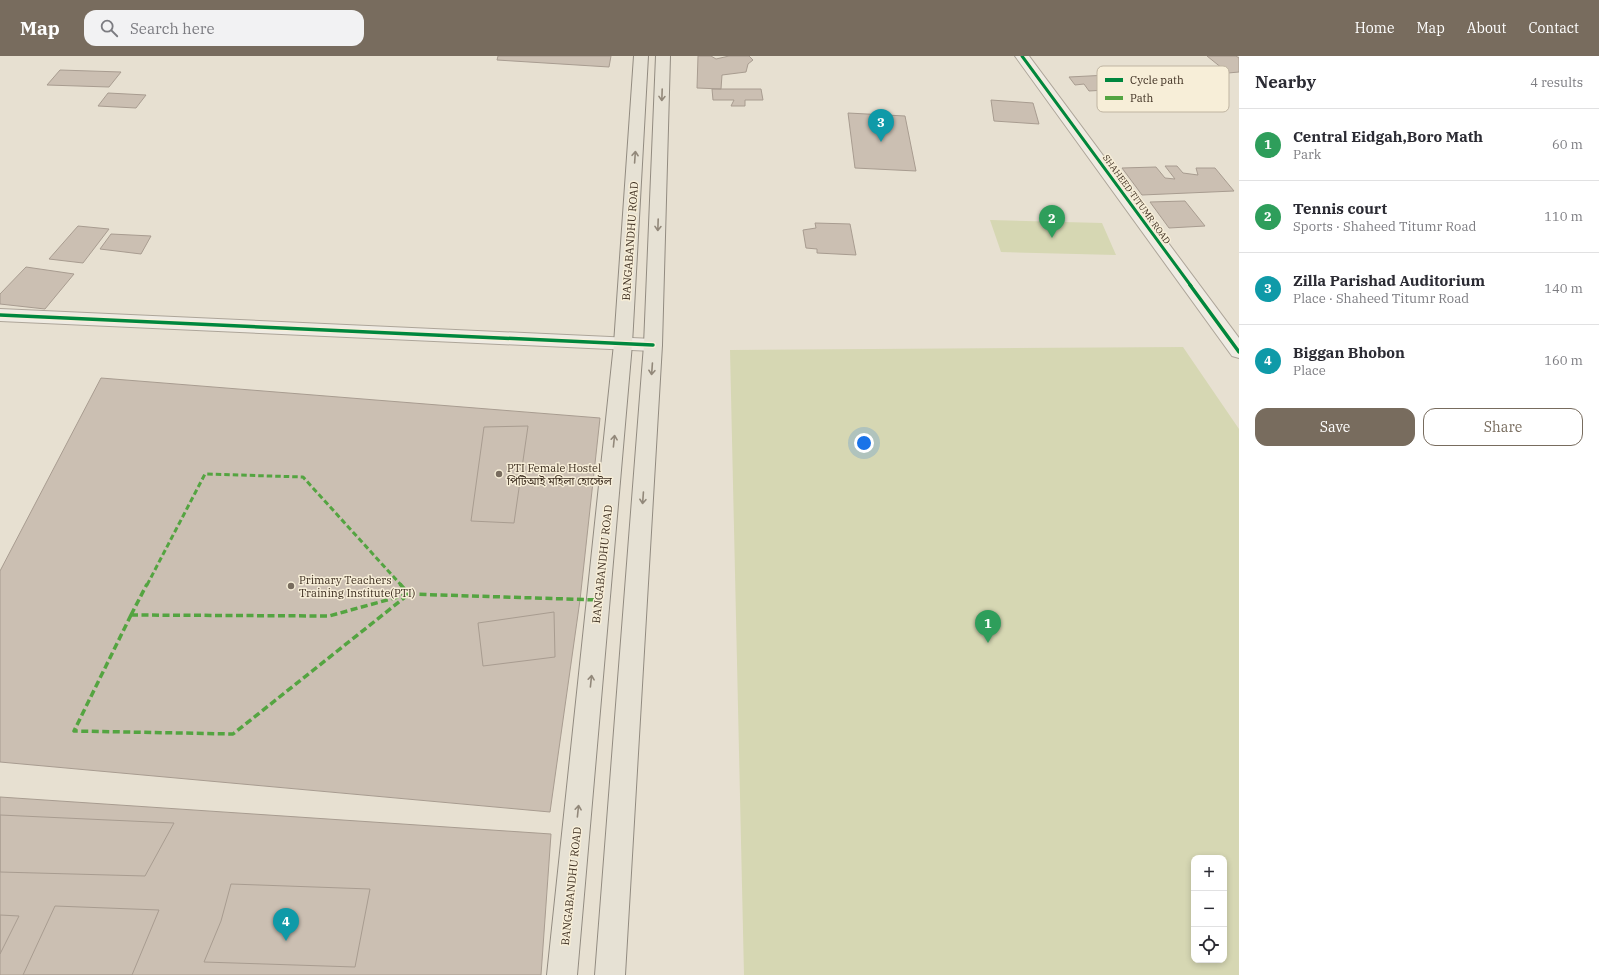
<!DOCTYPE html>
<meta charset="utf-8">
<style>
body{margin:0;font-family:"IBM Plex Serif","Noto Sans Bengali",serif;background:#f2f2f3;color:#2b2b33}
.controls{position:absolute;right:12px;bottom:12px;display:grid;overflow:hidden;border-radius:8px;box-shadow:0 2px 6px #0003}
.controls button{width:36px;height:36px;display:grid;place-items:center;padding:0;border:0;border-bottom:1px solid #e1e1e2;background:#fff;color:#2b2b33;font:20px sans-serif}
.you{position:absolute;left:864px;top:387px;width:14px;height:14px;margin:-10px;border:3px solid #fff;border-radius:50%;background:#1a73e8;box-shadow:0 0 0 6px #1a73e833}
.badge{display:grid;place-items:center;width:26px;height:26px;border-radius:50%;background:#786c5e;color:#fff;font-size:13px;font-weight:700}
.pin{position:absolute;translate:-50% -33px;filter:drop-shadow(0 1px 2px #0008)}
.pin::after{content:'';position:absolute;top:21px;width:14px;height:12px;background:inherit;clip-path:polygon(0 0,100% 0,50% 100%)}
.list{margin:0;padding:0;list-style:none}
h2{display:flex;justify-content:space-between;align-items:center;height:52px;margin:0;padding:0 16px;font-size:17px}
h2 small{font-size:13px;font-weight:400;color:#7c7c81}
.list li{display:grid;grid-template-columns:26px 1fr auto;gap:12px;align-items:center;box-sizing:border-box;height:72px;padding:0 16px;border-top:1px solid #e1e1e2}
.list b{display:block;font-size:15px;white-space:nowrap}
.list p{margin:0;font-size:13px;white-space:nowrap;color:#7c7c81}
.list em{font-size:13px;font-style:normal;color:#7c7c81}
.actions{display:flex;gap:8px;padding:12px 16px}
.actions a{flex:1;padding:9px 0;border:1px solid #786c5e;border-radius:12px;text-align:center;font-size:14px;color:#786c5e}
.actions .main{background:#786c5e;color:#fff}
.icon{flex:none;width:22px;height:22px;fill:none;stroke:currentColor;stroke-width:2;stroke-linecap:round;stroke-linejoin:round}
.map{position:relative;flex:none;width:1239px;height:919px;overflow:hidden}
header{display:flex;align-items:center;gap:24px;box-sizing:border-box;height:56px;padding:0 20px;background:#786c5e;color:#fff}
header strong{font-size:19px}
nav{display:flex;gap:22px;margin-inline-start:auto;font-size:14px}
.search{width:280px;height:36px;background:#f2f2f3;display:flex;align-items:center;gap:10px;box-sizing:border-box;padding:0 14px;border-radius:12px;color:#7c7c81;font-size:15px}
main{display:flex}
aside{flex:1;background:#fff}
.map>svg:first-child{display:block}
.green{fill:#d6d7b3;fill-rule:evenodd}
.building{fill:#cbbfb2;stroke:#a89c90}
.lines{fill:none;stroke-linecap:round;stroke-linejoin:round}
.minor-casing{stroke:#ada599;stroke-width:2}
.primary-casing{stroke:#928b80;stroke-width:2}
.minor{fill:#efebe3;fill-rule:evenodd}
.primary{fill:#e6e1d4;fill-rule:evenodd}
.quiet-far1{stroke:#54a441;stroke-width:3;stroke-dasharray:5.5 3;stroke-linecap:butt}
.quiet{stroke:#54a441;stroke-width:3.5;stroke-dasharray:7 3.5;stroke-linecap:butt}
.cycleway-far1-casing{stroke:#f7eed8;stroke-width:5}
.cycleway-casing{stroke:#f7eed8;stroke-width:6}
.cycleway-far1{stroke:#00873e;stroke-width:3}
.cycleway{stroke:#00873e;stroke-width:3.5}
.oneway{stroke:#92887a}
.poi-dot{fill:#786c5e;stroke:#f7eed8;stroke-width:1.5}
.labels{text-anchor:middle;dominant-baseline:central;stroke-width:3;stroke-linejoin:round;paint-order:stroke}
.far-street-label{font-size:9px;fill:#3d2e20;stroke:#f7eed8}
.street-label{font-size:11px;fill:#3d2e20;stroke:#f7eed8}
.poi-label{font-size:11px;fill:#3d2e20;stroke:#f7eed8;text-anchor:start}
.key{fill:#f7eed8;stroke:#bfb4a1;stroke-width:1}
.key-label{font-size:11px;fill:#3d2e20}
</style>
<header>
<strong>Map</strong>
<div class="search"><svg class="icon" aria-label="search" viewBox="0 0 24 24"><circle cx="10" cy="10" r="6"/><path d="M15 15l6 6"/></svg>Search here</div>
<nav><a>Home</a><a>Map</a><a>About</a><a>Contact</a></nav>
</header>
<main>
<div class="map">
<svg width="1239" height="919" viewBox="0 0 1239 919">
<rect width="100%" height="100%" fill="#e7e0d1"/>
<path class="green" d="M 990,164 L 1102,167 L 1116,199 L 1001,196 Z
M 1183,291 L 1239,373 L 1239,919 L 744,919 L 730,294 ZM 1194,802 L 1224,802 L 1224,904 L 1194,904 Z"/>
<path class="building" d="M 498,0 L 611,0 L 609,11 L 497,4 Z
M 698,0 L 711,0 L 716,3 L 729,0 L 749,0 L 753,4 L 748,8 L 746,16 L 722,19 L 721,33 L 697,32 Z
M 1207,0 L 1236,0 L 1239,2 L 1239,16 L 1228,17 Z
M 60,14 L 121,16 L 109,31 L 47,29 Z
M 1108,19 L 1117,30 L 1106,34 L 1089,35 L 1084,28 L 1075,29 L 1069,21 Z
M 712,33 L 761,33 L 763,44 L 745,44 L 745,50 L 731,50 L 734,44 L 713,44 Z
M 108,37 L 146,39 L 136,52 L 98,50 Z
M 991,44 L 1033,47 L 1039,68 L 994,65 Z
M 848,57 L 905,60 L 916,115 L 855,112 Z
M 1165,110 L 1177,110 L 1183,117 L 1198,119 L 1196,112 L 1215,112 L 1234,135 L 1142,139 L 1122,112 L 1156,111 L 1165,122 L 1175,123 Z
M 1185,145 L 1205,170 L 1169,172 L 1150,146 Z
M 815,167 L 850,168 L 856,199 L 817,197 L 817,193 L 806,192 L 803,174 L 816,172 Z
M 78,170 L 109,173 L 83,207 L 49,203 Z
M 111,178 L 151,180 L 141,198 L 100,193 Z
M 26,211 L 74,218 L 45,253 L 0,248 L 0,238 Z
M 101,322 L 600,362 L 580,544 L 550,756 L 0,706 L 0,515 Z
M 528,370 L 514,467 L 471,465 L 484,371 Z
M 554,556 L 555,601 L 483,610 L 478,567 Z
M 0,741 L 551,778 L 541,919 L 0,919 Z
M 0,759 L 174,767 L 145,820 L 0,816 Z
M 231,828 L 370,833 L 355,911 L 204,906 L 221,865 Z
M 55,850 L 159,854 L 132,919 L 23,919 Z
M 0,859 L 19,860 L 0,898 Z"/>
<g class="lines">
<defs>
<path id="minor" d="M 1015,0 L 1029,0 L 1239,282 L 1239,302 L 1232,300 Z
M 0,253 L 653,283 L 660,285 L 662,289 L 660,293 L 653,295 L 0,265 Z"/>
<path id="primary" d="M 634,0 L 648,0 L 632,288 L 577,919 L 547,919 L 614,288 Z
M 656,0 L 670,0 L 662,289 L 625,919 L 595,919 L 644,289 Z"/>
</defs>
<use href="#minor" class="minor-casing"/>
<use href="#primary" class="primary-casing"/>
<use href="#minor" class="minor"/>
<use href="#primary" class="primary"/>
<path class="quiet-far1" d="M 147,529 L 205,418 L 303,421 L 401,529"/>
<path class="quiet" d="M 400,528 L 409,538
M 409,538 L 599,544
M 131,559 L 329,560 L 409,538
M 131,559 L 74,675 L 233,678 L 409,538
M 131,559 L 147,528"/>
<defs>
<path id="cycleway-far1" d="M 1022,0 L 1191,230"/>
<path id="cycleway" d="M 1190,229 L 1239,296
M 0,259 L 653,289"/>
</defs>
<use href="#cycleway-far1" class="cycleway-far1-casing"/>
<use href="#cycleway" class="cycleway-casing"/>
<use href="#cycleway-far1" class="cycleway-far1"/>
<use href="#cycleway" class="cycleway"/>
</g>
<defs><path id="oneway-shaft" d="M-6 0H5M1.5-3L5.5 0L1.5 3" fill="none" stroke-width="1.6" stroke-linecap="round" stroke-linejoin="round"/></defs>
<g class="oneway">
<use href="#oneway-shaft" transform="translate(662 39) rotate(92)"/>
<use href="#oneway-shaft" transform="translate(635 101) rotate(-86)"/>
<use href="#oneway-shaft" transform="translate(658 169) rotate(92)"/>
<use href="#oneway-shaft" transform="translate(652 313) rotate(94)"/>
<use href="#oneway-shaft" transform="translate(614 385) rotate(-84)"/>
<use href="#oneway-shaft" transform="translate(643 442) rotate(94)"/>
<use href="#oneway-shaft" transform="translate(591 625) rotate(-84)"/>
<use href="#oneway-shaft" transform="translate(578 755) rotate(-84)"/>
</g>
<g class="poi-dot">
<circle cx="499" cy="418" r="4"/>
<circle cx="291" cy="530" r="4"/>
</g>
<g class="labels">
<g class="far-street-label">
<text transform="translate(1137 143) rotate(54)">SHAHEED TITUMR ROAD</text>
</g>
<g class="street-label">
<text transform="translate(630 185) rotate(-86)">BANGABANDHU ROAD</text>
<text transform="translate(602 508) rotate(-84)">BANGABANDHU ROAD</text>
<text transform="translate(571 830) rotate(-84)">BANGABANDHU ROAD</text>
</g>
<g class="poi-label">
<text x="507" y="412">PTI Female Hostel<tspan x="507" dy="13">পিটিআই মহিলা হোস্টেল</tspan></text>
<text x="299" y="524">Primary Teachers<tspan x="299" dy="13">Training Institute(PTI)</tspan></text>
</g>
</g>
<rect x="1097" y="10" width="132" height="46" rx="6" class="key"/>
<rect x="1105" y="22" width="18" height="4" fill="#00873e"/>
<rect x="1105" y="40" width="18" height="4" fill="#54a441"/>
<g class="key-label">
<text x="1130" y="28">Cycle path</text>
<text x="1130" y="46">Path</text>
</g>
</svg>
<div class="controls">
<button>+</button>
<button>−</button>
<button><svg class="icon" aria-label="locate" viewBox="0 0 24 24"><circle cx="12" cy="12" r="6"/><path d="M12 2v4M12 18v4M2 12h4M18 12h4"/></svg></button>
</div>
<div class="you"></div>
<div class="pin badge" style="left:988px;top:587px;background:#2e9e5b">1</div>
<div class="pin badge" style="left:1052px;top:182px;background:#2e9e5b">2</div>
<div class="pin badge" style="left:881px;top:86px;background:#0f9aa8">3</div>
<div class="pin badge" style="left:286px;top:885px;background:#0f9aa8">4</div>
</div>
<aside>
<h2>Nearby<small>4 results</small></h2>
<ul class="list">
<li><span class="badge" style="background:#2e9e5b">1</span><div><b>Central Eidgah,Boro Math</b><p>Park</p></div><em>60 m</em></li>
<li><span class="badge" style="background:#2e9e5b">2</span><div><b>Tennis court</b><p>Sports · Shaheed Titumr Road</p></div><em>110 m</em></li>
<li><span class="badge" style="background:#0f9aa8">3</span><div><b>Zilla Parishad Auditorium</b><p>Place · Shaheed Titumr Road</p></div><em>140 m</em></li>
<li><span class="badge" style="background:#0f9aa8">4</span><div><b>Biggan Bhobon</b><p>Place</p></div><em>160 m</em></li>
</ul>
<div class="actions"><a class="main">Save</a><a>Share</a></div>
</aside>
</main>
